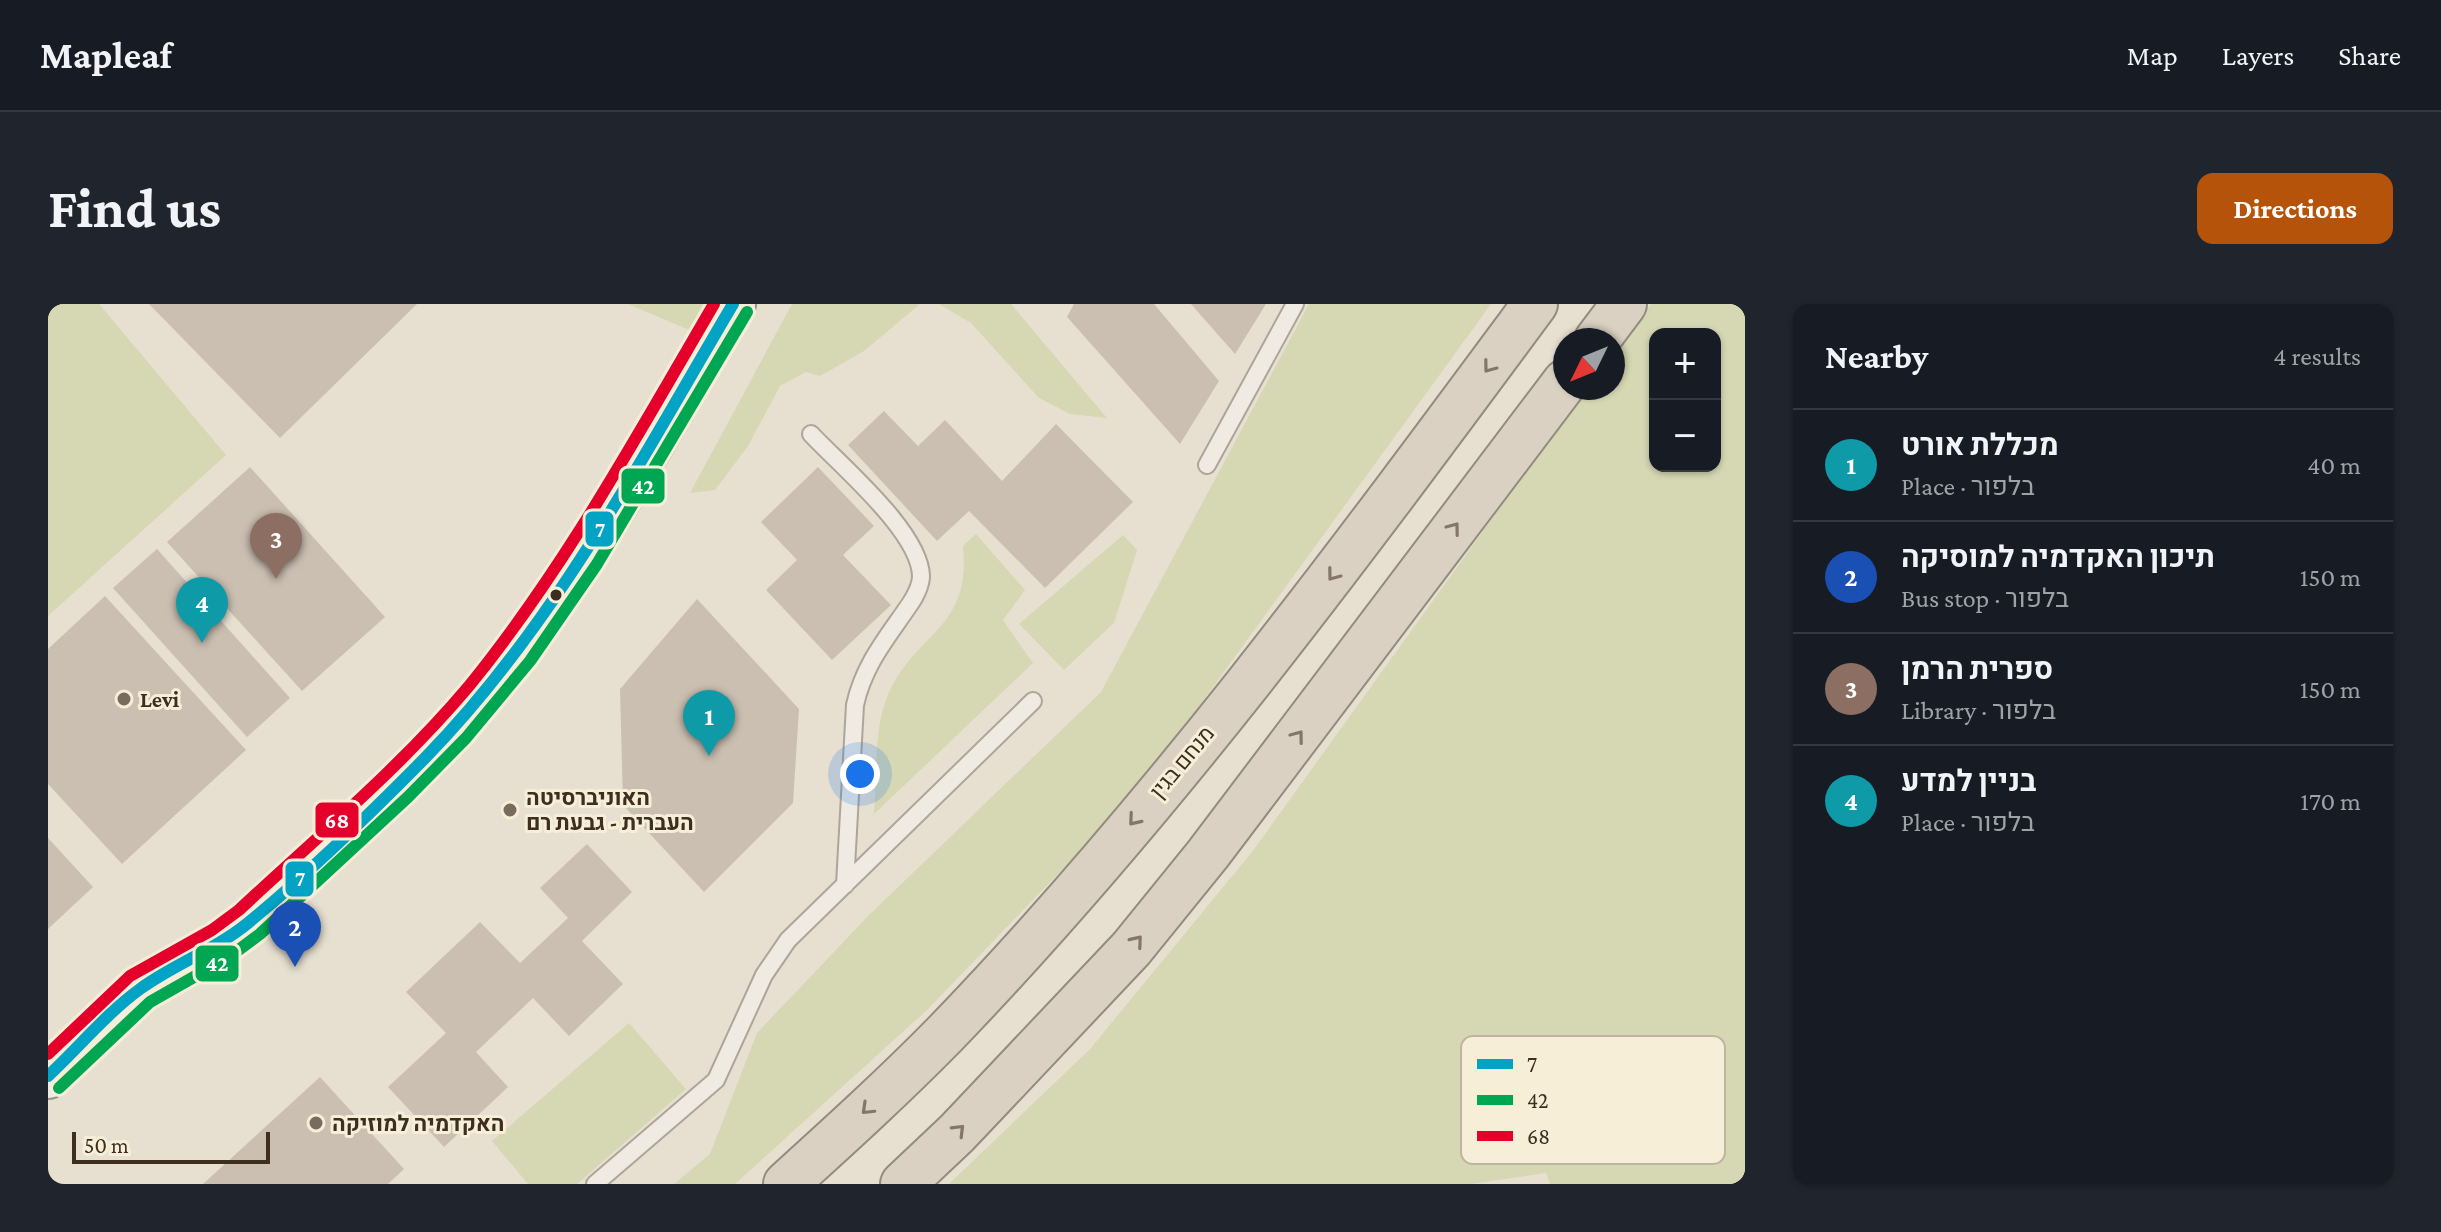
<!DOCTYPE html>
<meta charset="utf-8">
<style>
body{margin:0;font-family:"Crimson Pro",Heebo,serif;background:#20242c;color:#f1f3f6}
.controls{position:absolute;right:24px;top:24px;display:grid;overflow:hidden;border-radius:16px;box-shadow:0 2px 6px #0004}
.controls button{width:72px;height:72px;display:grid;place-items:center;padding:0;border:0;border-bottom:2px solid #363941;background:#171b24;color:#f1f3f6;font:40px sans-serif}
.compass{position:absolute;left:1505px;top:24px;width:72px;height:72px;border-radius:50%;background:#171b24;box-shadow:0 2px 6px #0004;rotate:227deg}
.scale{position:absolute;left:24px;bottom:20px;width:198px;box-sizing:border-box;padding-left:8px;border:4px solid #3d2e20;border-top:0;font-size:22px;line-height:28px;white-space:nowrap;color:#3d2e20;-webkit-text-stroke:6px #f7eed8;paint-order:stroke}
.you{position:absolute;left:812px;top:470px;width:28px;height:28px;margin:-20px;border:6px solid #fff;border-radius:50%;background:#1a73e8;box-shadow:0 0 0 12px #1a73e833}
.badge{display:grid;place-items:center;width:52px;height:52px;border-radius:50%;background:#b45309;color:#fff;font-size:26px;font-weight:700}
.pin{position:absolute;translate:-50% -66px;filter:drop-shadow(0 2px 4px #0008)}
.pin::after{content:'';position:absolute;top:42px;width:28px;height:24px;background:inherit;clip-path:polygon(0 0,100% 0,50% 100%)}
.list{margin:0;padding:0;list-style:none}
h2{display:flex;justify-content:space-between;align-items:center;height:104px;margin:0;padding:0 32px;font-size:34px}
h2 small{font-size:26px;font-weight:400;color:#9ea1a6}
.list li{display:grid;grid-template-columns:52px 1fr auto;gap:24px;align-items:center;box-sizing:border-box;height:112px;padding:0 32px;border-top:2px solid #363941}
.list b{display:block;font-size:30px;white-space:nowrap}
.list p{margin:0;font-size:26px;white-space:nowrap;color:#9ea1a6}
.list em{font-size:26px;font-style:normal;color:#9ea1a6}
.map{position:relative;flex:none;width:1697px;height:880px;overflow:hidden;border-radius:16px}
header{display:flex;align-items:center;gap:48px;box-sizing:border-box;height:112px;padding:0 40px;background:#171b24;border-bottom:2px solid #363941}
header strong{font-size:38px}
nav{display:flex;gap:44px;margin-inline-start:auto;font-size:28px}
.intro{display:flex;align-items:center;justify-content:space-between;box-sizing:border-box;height:192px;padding:0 48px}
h1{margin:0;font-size:56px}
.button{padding:20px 36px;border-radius:16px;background:#b45309;color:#fff;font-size:28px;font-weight:700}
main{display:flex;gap:48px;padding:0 48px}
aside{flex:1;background:#171b24;border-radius:16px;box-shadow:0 2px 6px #0004}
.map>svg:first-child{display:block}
.green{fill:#d6d7b3;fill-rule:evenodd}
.building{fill:#cbbfb2}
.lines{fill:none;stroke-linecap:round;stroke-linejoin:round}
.lane-casing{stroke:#ada599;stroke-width:20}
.secondary-casing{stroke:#9c958a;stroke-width:48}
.highway-casing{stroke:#928b80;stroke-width:48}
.lane{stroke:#efebe3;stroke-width:16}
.secondary{stroke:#efebe3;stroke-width:44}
.highway{stroke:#dad1c2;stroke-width:44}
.bus-1-casing{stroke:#f7eed8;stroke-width:18}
.bus-2-casing{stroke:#f7eed8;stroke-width:18}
.bus-3-casing{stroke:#f7eed8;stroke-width:18}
.bus-1{stroke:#03a3c5;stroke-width:12}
.bus-2{stroke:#00a651;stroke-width:12}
.bus-3{stroke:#e4002b;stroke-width:12}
.oneway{stroke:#847769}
.bus-dot{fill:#3d2e20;stroke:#f7eed8;stroke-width:3}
.poi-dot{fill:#786c5e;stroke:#f7eed8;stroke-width:3}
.labels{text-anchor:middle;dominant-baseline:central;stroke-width:6;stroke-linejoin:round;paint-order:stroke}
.poi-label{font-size:22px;font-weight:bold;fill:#3d2e20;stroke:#f7eed8;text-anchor:start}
.street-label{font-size:22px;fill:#3d2e20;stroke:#f7eed8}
.key{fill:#f7eed8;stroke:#bfb4a1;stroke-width:2}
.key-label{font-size:22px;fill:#3d2e20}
.line-badge{stroke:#f7eed8;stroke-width:3}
.badge-label{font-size:22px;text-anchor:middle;font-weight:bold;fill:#fff}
</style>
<header>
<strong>Mapleaf</strong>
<nav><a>Map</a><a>Layers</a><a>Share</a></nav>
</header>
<div class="intro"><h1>Find us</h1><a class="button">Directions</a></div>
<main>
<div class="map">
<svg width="1697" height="880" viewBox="0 0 1697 880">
<rect width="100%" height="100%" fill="#e7e0d1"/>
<path class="green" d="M 0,0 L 51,0 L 178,151 L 0,312 Z
M 580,0 L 662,0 L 646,28 Z
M 744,0 L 872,0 L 816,47 L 772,72 L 758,68 L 732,82 L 700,142 L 667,186 L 642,189 Z
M 891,0 L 963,0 L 1059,114 L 1022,110 L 991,94 L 923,19 Z
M 1261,0 L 1443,0 L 1144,412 L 1052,526 L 879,706 L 687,880 L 626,880 L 662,850 L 709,729 L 820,612 L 1053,388 Z
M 1603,0 L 1697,0 L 1697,880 L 1502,880 L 1498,869 L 1423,880 L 901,880 L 1042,745 L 1204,548 L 1538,84 L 1565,84 L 1565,49 ZM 1607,30 L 1667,30 L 1667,162 L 1607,162 Z
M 928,230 L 977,286 L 955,316 L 985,359 L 826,510 C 829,471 825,422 842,386 C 872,326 923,324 915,242 Z
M 1075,231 L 1089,246 L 1066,319 L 1016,366 L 971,320 Z
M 581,719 L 638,785 L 529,880 L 480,880 L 444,837 Z"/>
<path class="building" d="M 101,0 L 369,0 L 232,134 Z
M 1026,0 L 1106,0 L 1171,77 L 1132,140 L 1019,13 Z
M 1143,0 L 1218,0 L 1187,50 Z
M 836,107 L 870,142 L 897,116 L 954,177 L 1008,120 L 1085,198 L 997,284 L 921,207 L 889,237 L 800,141 Z
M 202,163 L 337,313 L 254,387 L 119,238 Z
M 770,163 L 826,222 L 795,251 L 843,301 L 784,356 L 718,286 L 749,256 L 713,218 Z
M 109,245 L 242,394 L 199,433 L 65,284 Z
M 57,292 L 198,446 L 74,560 L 0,480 L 0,345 Z
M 649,295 L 751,405 L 745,499 L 656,588 L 575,501 L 572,385 Z
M 0,534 L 45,583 L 0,625 Z
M 539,540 L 584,588 L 534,637 L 575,680 L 521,732 L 485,694 L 428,748 L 460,783 L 396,843 L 340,783 L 398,729 L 358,688 L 432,618 L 472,659 L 520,614 L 492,584 Z
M 272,773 L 356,865 L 340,880 L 155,880 Z"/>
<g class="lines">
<defs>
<path id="lane" d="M 763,130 C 793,162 872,228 873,272 C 873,281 867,293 862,300 C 839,334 816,360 807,401 L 797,581
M 1159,161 L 1247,0
M 547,880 L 668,776 L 716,671 L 740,636 L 985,397"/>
<path id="secondary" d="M 0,772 L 92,685 L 173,639 L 201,618 C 279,545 363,476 432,393 C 533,273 605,134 685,0"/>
<path id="highway" d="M 1549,36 L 1576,0
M 738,880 C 792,831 846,782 897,730 C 1114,505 1301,251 1487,0
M 855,880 L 909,829 L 1083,645 L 1160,550 L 1517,78"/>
</defs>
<use href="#lane" class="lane-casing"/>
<use href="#secondary" class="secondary-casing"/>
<use href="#highway" class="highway-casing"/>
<use href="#lane" class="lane"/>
<use href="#secondary" class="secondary"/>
<use href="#highway" class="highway"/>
<defs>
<path id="bus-1" d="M 0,772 C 30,744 59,709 92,685 C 126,660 167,646 200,619 C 262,568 321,511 377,454 C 506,322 592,157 685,0"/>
<path id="bus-2" d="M 11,784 L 102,698 L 181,653 L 212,630 L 360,493 L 418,434 L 482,357 L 549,260 L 699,8"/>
<path id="bus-3" d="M 0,750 L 82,672 L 164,626 L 191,606 C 269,533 352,464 421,382 C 517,264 590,130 666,0"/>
</defs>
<use href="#bus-1" class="bus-1-casing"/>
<use href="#bus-2" class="bus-2-casing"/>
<use href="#bus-3" class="bus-3-casing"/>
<use href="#bus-1" class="bus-1"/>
<use href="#bus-2" class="bus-2"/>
<use href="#bus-3" class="bus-3"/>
</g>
<defs><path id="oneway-chevron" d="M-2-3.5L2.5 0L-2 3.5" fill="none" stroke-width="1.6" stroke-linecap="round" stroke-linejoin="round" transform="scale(2)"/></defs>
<g class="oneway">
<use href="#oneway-chevron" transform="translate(1441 63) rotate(127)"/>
<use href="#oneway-chevron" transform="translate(1406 224) rotate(-53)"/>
<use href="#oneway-chevron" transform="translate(1285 271) rotate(127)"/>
<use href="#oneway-chevron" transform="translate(1250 432) rotate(-53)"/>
<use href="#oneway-chevron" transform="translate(1086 516) rotate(130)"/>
<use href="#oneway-chevron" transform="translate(1089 637) rotate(-50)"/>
<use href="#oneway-chevron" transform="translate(819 805) rotate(136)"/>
<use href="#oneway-chevron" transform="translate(911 826) rotate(-45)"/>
</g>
<circle class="bus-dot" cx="508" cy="291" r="7"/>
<g class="poi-dot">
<circle cx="76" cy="395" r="8"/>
<circle cx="462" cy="506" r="8"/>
<circle cx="268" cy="819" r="8"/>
</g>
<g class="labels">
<g class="poi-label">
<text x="92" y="395">Levi</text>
<text x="478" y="493">האוניברסיטה<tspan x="478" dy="25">העברית - גבעת רם</tspan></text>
<text x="284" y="819">האקדמיה למוזיקה</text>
</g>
<g class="street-label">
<text transform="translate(1134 458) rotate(-50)">מנחם בגין</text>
</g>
</g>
<rect x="1413" y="732" width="264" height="128" rx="12" class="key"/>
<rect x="1429" y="755" width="36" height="10" fill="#03a3c5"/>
<rect x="1429" y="791" width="36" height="10" fill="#00a651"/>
<rect x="1429" y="827" width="36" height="10" fill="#e4002b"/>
<g class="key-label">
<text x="1479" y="768">7</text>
<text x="1479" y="804">42</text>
<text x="1479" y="840">68</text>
</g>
<g class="line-badge">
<rect x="572" y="163" width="46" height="38" rx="8" fill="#00a651"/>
<rect x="536" y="206" width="31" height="38" rx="8" fill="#03a3c5"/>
<rect x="266" y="497" width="46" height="38" rx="8" fill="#e4002b"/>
<rect x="236" y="556" width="31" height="38" rx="8" fill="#03a3c5"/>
<rect x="146" y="640" width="46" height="39" rx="8" fill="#00a651"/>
</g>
<g class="badge-label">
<text x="595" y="190">42</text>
<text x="552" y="233">7</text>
<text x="289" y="524">68</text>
<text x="252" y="582">7</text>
<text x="169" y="667">42</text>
</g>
</svg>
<div class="controls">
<button>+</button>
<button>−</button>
</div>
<svg class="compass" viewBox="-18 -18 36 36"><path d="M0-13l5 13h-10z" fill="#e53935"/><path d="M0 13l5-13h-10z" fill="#9ea1a6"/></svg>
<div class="scale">50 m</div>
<div class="you"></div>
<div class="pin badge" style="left:661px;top:452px;background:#0f9aa8">1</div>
<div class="pin badge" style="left:247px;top:663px;background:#1a4fb4">2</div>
<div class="pin badge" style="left:228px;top:275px;background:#8d6e63">3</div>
<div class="pin badge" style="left:154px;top:339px;background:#0f9aa8">4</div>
</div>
<aside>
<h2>Nearby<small>4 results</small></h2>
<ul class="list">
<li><span class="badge" style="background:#0f9aa8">1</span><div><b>מכללת אורט</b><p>Place · בלפור</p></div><em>40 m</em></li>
<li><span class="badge" style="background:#1a4fb4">2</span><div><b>תיכון האקדמיה למוסיקה</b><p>Bus stop · בלפור</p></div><em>150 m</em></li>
<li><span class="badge" style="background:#8d6e63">3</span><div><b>ספרית הרמן</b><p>Library · בלפור</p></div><em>150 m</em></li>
<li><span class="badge" style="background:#0f9aa8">4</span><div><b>בניין למדע</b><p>Place · בלפור</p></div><em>170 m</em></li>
</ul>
</aside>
</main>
